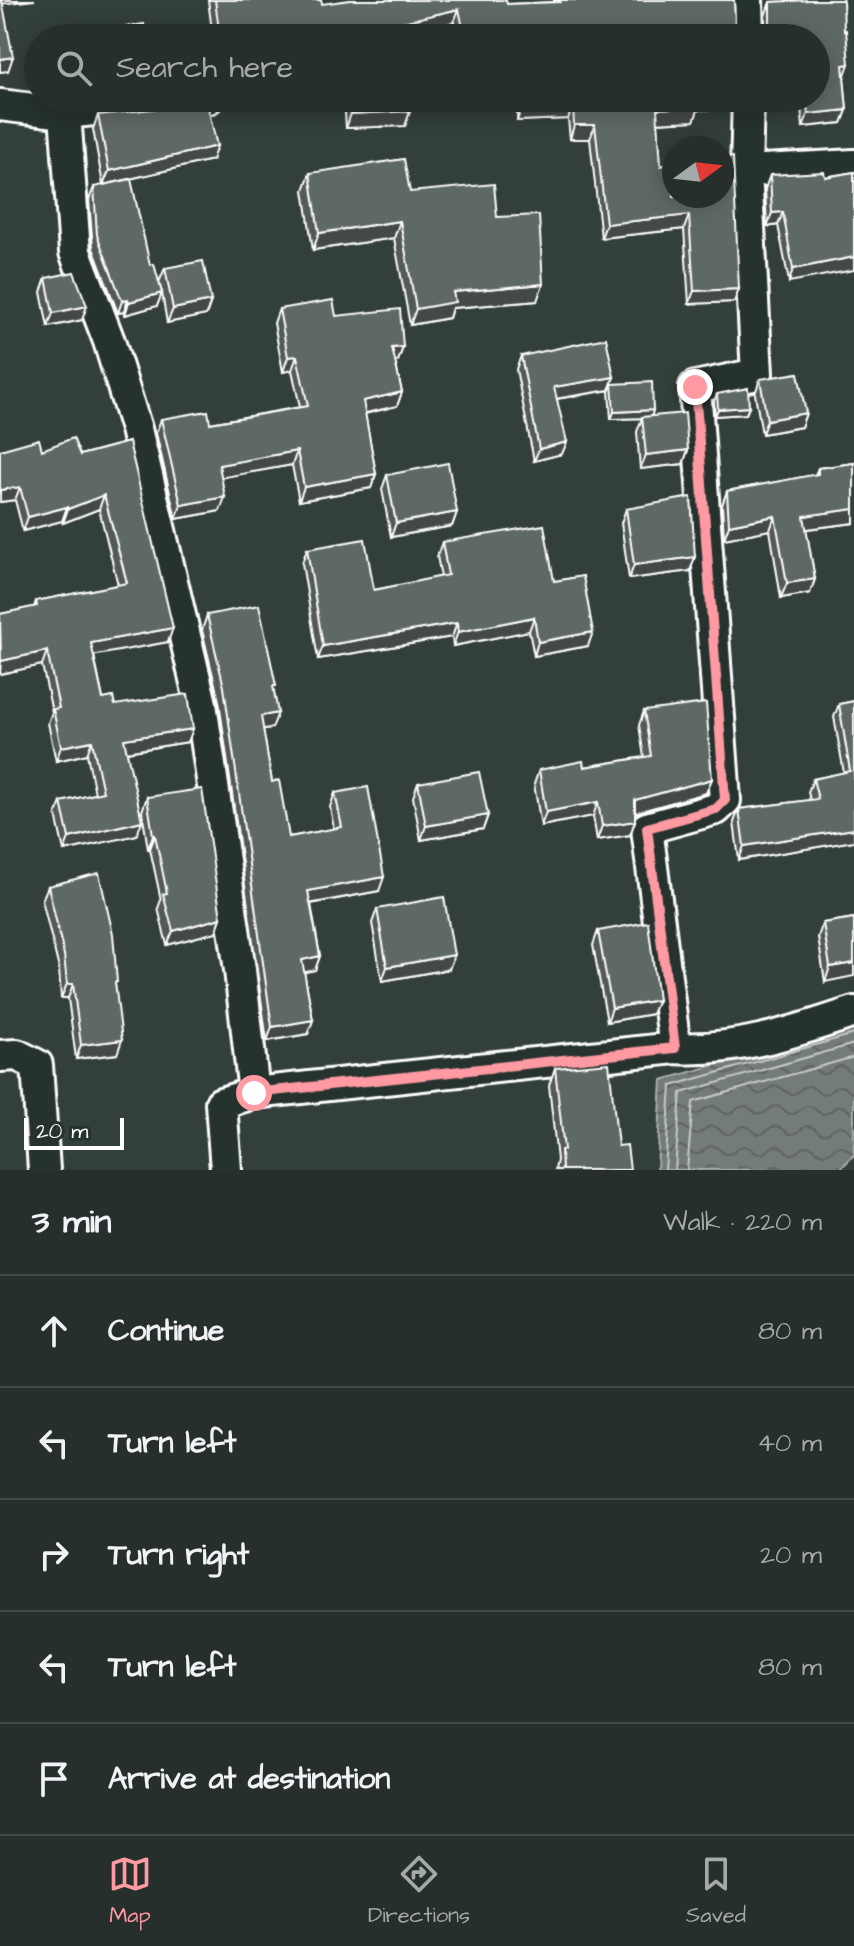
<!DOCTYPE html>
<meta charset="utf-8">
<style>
body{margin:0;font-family:"Architects Daughter",sans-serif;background:#2e3734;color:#f1f3f6}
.compass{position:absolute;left:662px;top:136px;width:72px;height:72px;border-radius:50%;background:#262f2c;box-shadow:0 4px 20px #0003;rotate:75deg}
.scale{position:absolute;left:24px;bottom:20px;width:100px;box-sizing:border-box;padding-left:8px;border:4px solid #fff;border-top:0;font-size:22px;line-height:28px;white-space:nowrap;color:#fff;-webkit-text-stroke:6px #26332d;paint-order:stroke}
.stop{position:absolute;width:24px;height:24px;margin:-18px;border:6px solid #ff9aa2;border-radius:50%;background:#fff}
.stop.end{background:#ff9aa2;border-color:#fff;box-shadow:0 2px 8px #0008}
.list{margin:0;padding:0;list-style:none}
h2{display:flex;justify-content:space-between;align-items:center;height:104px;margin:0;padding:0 32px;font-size:34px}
h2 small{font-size:26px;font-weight:400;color:#a4a9a9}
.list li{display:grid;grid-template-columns:52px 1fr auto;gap:24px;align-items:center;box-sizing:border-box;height:112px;padding:0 32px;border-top:2px solid #424a48}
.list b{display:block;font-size:30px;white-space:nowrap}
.list em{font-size:26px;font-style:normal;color:#a4a9a9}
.icon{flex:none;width:44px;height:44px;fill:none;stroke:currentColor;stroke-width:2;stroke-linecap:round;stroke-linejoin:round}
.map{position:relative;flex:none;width:854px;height:1170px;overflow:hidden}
.search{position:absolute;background:#262f2c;box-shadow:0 4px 20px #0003;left:24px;right:24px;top:24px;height:88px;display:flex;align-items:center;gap:20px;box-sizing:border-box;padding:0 28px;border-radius:44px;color:#a4a9a9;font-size:30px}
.sheet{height:664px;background:#262f2c}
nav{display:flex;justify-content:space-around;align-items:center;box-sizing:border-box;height:112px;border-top:2px solid #424a48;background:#262f2c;font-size:22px;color:#a4a9a9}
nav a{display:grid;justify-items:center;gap:4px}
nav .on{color:#ff9aa2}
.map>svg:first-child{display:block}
.water{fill:url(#water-waves);stroke:#abb0ae;stroke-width:2}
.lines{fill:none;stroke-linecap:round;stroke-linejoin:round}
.shore{stroke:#c7cac9;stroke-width:2}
.street-casing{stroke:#fff;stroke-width:36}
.street{stroke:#26332d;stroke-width:30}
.wall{fill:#525a56;stroke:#fff;stroke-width:2}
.shaded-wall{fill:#424a46;stroke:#fff;stroke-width:2}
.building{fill:#5f6964;stroke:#fff;stroke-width:2}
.route{stroke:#ff9aa2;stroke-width:10}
</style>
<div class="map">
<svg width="854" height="1170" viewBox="0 0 854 1170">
<defs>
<pattern id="water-waves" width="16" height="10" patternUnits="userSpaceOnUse" patternTransform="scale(2)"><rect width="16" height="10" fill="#737b78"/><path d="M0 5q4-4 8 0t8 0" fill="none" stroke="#606462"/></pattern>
</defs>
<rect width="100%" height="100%" fill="#333f3a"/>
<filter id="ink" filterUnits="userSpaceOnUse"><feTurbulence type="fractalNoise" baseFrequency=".0125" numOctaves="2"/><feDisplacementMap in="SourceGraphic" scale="16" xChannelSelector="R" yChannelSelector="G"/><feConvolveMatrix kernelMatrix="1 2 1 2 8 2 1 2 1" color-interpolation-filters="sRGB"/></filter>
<g filter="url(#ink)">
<path class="water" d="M 854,1026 L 854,1155 L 839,1170 L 657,1170 L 662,1080 Z"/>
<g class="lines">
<path class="shore" d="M 665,1170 L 671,1086 L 854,1034
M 675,1170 L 681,1093 L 854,1044
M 687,1170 L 693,1102 L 854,1057"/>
<defs>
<path id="street" d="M 747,0 L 748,38
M 748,98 L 746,171 L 854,165
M 0,105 L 65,113 L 208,98
M 65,113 L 75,252 L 109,341 L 136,429 L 201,704 L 240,970 L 254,1093
M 675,1048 L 647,828 L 716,809 L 725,800 L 695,387 L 757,374 L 746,171
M 0,1056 L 17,1055 L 37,1065 L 44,1170
M 226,1170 L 221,1103 L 254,1093 L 675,1048 C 736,1052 797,1031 854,1012"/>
</defs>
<use href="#street" class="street-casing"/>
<use href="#street" class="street"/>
</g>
<path class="wall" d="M 208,0 L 321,0 L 322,4 L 507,4 L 554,2 L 554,0 L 734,0 L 735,25 L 739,38 L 457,38 L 454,22 L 387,38 L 213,38 Z
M 805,1 L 844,77 L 847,110 L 842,123 L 803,127 L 800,98 L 816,98 L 816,38 L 765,38 L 765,16 L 770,2 Z
M 344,98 L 410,98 L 410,111 L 405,126 L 346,128 Z
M 517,98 L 733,98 L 730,108 L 698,110 L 694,121 L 658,123 L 661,166 L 671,167 L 722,196 L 739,289 L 734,302 L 689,304 L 684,229 L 601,238 L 590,139 L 570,139 L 568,119 L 517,121 Z
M 98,115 L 212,160 L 103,185 L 93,129 Z
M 854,172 L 789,282 L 778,225 L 767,227 L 765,189 L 770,175 L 825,177 Z
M 310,173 L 410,192 L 497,217 L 537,301 L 452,308 L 449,318 L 410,325 L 394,238 L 313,250 L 304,190 Z
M 94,187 L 150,265 L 161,291 L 159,282 L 165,268 L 211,301 L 206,315 L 167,323 L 162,293 L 157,306 L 125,315 L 124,312 L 118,313 L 93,248 L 89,200 Z
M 46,278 L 82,320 L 48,327 L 41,292 Z
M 279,309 L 336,316 L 403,347 L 398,361 L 395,361 L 402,392 L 397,406 L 365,414 L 376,474 L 371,488 L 299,501 L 292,465 L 221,477 L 220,511 L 176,519 L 156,433 L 161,419 L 210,423 L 300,407 L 292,370 L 283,372 L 274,323 Z
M 521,356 L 614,377 L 609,390 L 557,399 L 562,454 L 534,461 L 516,369 Z
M 760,379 L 806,413 L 801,427 L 762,434 L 755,394 Z
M 612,384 L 653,410 L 651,416 L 688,450 L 683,464 L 640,469 L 637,432 L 642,418 L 611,419 L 609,391 Z
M 717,394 L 749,407 L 746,414 L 715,416 L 714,401 Z
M 129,442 L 168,642 L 94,655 L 103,699 L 188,742 L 127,752 L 137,835 L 64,851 L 56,815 L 61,802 L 95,794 L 87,754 L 56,761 L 48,723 L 52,712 L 42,665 L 0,674 L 0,614 L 34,607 L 36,601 L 118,585 L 99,509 L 63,523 L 62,521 L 23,531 L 15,500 L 0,502 L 42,450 L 80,455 Z
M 854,463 L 854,523 L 806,529 L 815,579 L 810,593 L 781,598 L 770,530 L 724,539 L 722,505 L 727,491 L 815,475 L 818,468 Z
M 387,475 L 457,512 L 452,526 L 391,537 L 382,489 Z
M 626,509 L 690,571 L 629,579 L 621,523 Z
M 442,542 L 554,581 L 588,646 L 534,656 L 529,631 L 453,646 L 452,637 L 318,659 L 302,563 L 307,549 L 374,590 L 441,577 L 437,556 Z
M 207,615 L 274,691 L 272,728 L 263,729 L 272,782 L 289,837 L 334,829 L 330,807 L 335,793 L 379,891 L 311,904 L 320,956 L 315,970 L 304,972 L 313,1020 L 308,1034 L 267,1041 L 219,701 L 202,630 Z
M 854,701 L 854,841 L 739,860 L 734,822 L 739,809 L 810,800 L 808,792 L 813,779 L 844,773 L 834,717 L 839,704 Z
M 644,711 L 706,793 L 635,813 L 635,821 L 630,835 L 597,840 L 593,816 L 541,826 L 534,784 L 539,770 L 584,767 L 644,757 L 639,725 Z
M 418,783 L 488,815 L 483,829 L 421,840 L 413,797 Z
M 147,797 L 221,918 L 216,932 L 167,945 L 158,908 L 161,900 L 150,849 L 148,849 L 142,811 Z
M 48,886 L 115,986 L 117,1054 L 76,1059 L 68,998 L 61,998 L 59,969 L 42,900 Z
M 377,909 L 454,955 L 449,969 L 382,981 L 372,923 Z
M 854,918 L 825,982 L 818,937 L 823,923 Z
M 598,931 L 658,1000 L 652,1014 L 607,1022 L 593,945 Z
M 555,1068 L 618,1146 L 630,1170 L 555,1170 L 557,1160 L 549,1085 Z"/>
<path class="shaded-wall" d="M 0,0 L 35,0 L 0,4 Z
M 459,9 L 454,22 L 387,38 L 333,38 Z
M 798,28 L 794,38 L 767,38 L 770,30 Z
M 13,57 L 8,71 L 0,72 L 0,59 Z
M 849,64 L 844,78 L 843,65 Z
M 698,98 L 733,98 L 730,108 L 698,110 L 694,121 L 652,123 L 657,109 Z
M 573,105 L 568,119 L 517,121 L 522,107 Z
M 847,110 L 842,123 L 803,127 L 808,114 Z
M 410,111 L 405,126 L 346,128 L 351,114 Z
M 574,125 L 595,125 L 590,139 L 570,139 Z
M 217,146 L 212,160 L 103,185 L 109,171 Z
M 783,212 L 778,225 L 767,227 L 772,213 Z
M 689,215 L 684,229 L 601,238 L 606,224 Z
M 400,221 L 394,238 L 313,250 L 319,233 Z
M 854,257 L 854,270 L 789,282 L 793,269 Z
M 543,284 L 537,301 L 452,308 L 449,318 L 410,325 L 416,309 L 453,292 Z
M 739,289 L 734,302 L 689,304 L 694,291 Z
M 162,293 L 157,306 L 125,315 L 129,302 Z
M 128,299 L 124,312 L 118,313 L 122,301 Z
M 211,301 L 206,315 L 167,323 L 173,309 Z
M 87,306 L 82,320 L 48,327 L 53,313 Z
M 403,347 L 398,361 L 387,362 L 392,348 Z
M 297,356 L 292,370 L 283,372 L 288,357 Z
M 614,377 L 609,390 L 549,400 L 554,387 Z
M 402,392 L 397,406 L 357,415 L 363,401 Z
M 749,407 L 746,414 L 715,416 L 718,409 Z
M 653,410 L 651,418 L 611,419 L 614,412 Z
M 806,413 L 801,427 L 762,434 L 767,420 Z
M 567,442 L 562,454 L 534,461 L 539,449 Z
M 688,450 L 683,464 L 640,469 L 646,455 Z
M 297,451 L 292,465 L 214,479 L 219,465 Z
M 376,474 L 371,488 L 299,501 L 304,487 Z
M 20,487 L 15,500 L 0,502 L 0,490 Z
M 104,495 L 99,509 L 63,523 L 68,509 Z
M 225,497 L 220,511 L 176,519 L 181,505 Z
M 67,507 L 62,521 L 23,531 L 28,517 Z
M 854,509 L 854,523 L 799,530 L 804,516 Z
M 457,512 L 452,526 L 391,537 L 396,523 Z
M 775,516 L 770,530 L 724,539 L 729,525 Z
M 695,557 L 690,571 L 629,579 L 634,565 Z
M 815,579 L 810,593 L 781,598 L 787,583 Z
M 534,617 L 529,631 L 453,646 L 458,632 Z
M 457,623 L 452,637 L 318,659 L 323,646 Z
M 173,628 L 168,642 L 86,657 L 91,643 Z
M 593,632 L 588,646 L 534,656 L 538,642 Z
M 47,651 L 42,665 L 0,674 L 1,661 Z
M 278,713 L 272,728 L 255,730 L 261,716 Z
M 193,729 L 188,742 L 119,753 L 124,739 Z
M 92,741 L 87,754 L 56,761 L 61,747 Z
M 712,779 L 706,793 L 630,814 L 635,800 Z
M 598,802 L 593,816 L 541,826 L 546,812 Z
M 488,815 L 483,829 L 421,840 L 426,826 Z
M 142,821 L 137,835 L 64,851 L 69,838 Z
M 635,821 L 630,835 L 597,840 L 602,826 Z
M 854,829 L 854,841 L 739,860 L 744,846 Z
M 153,835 L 155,835 L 150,849 L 148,849 Z
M 384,877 L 379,891 L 303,905 L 308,891 Z
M 221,918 L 216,932 L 167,945 L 173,931 Z
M 454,955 L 449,969 L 382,981 L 387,967 Z
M 320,956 L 315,970 L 297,974 L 302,960 Z
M 854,963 L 854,976 L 825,982 L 830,967 Z
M 67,984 L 73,984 L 68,998 L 61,998 Z
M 658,1000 L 652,1014 L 607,1022 L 612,1008 Z
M 313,1020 L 308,1034 L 267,1041 L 272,1027 Z
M 122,1040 L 117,1054 L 76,1059 L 81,1045 Z"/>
<path class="building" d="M 0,0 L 2,0 L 13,57 L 0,59 Z
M 215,0 L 321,0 L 322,4 L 350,0 L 506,0 L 507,4 L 560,2 L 560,0 L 734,0 L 735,25 L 739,38 L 465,38 L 459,9 L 333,38 L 220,38 Z
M 810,0 L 843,0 L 844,31 L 846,30 L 849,64 L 843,65 L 847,110 L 808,114 L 806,98 L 816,98 L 816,38 L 799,38 L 798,28 L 770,30 L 770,2 Z
M 144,24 L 146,38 L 108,38 L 106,30 Z
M 350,98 L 410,98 L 410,111 L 351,114 Z
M 522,98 L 698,98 L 699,107 L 657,109 L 661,166 L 670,163 L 671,167 L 674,166 L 674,196 L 722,196 L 722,159 L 733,157 L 739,289 L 694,291 L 689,215 L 606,224 L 595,125 L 574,125 L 573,105 L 522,107 Z
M 207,103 L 217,146 L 109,171 L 98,115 Z
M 404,159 L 410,192 L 494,184 L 497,217 L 539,215 L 543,284 L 453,292 L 455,302 L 416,309 L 400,221 L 319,233 L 310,173 Z
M 824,172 L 825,177 L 854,172 L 854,257 L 793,269 L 783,212 L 772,213 L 770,175 Z
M 131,179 L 150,265 L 154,264 L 162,293 L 129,302 L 128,299 L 122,301 L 97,235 L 94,187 Z
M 203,261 L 211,301 L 173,309 L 165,268 Z
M 74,272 L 87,306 L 53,313 L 46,278 Z
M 333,300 L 336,316 L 400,309 L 403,347 L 392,348 L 402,392 L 363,401 L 376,474 L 304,487 L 297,451 L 219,465 L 225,497 L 181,505 L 161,419 L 208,411 L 210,423 L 308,406 L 297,356 L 288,357 L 279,309 Z
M 606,338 L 614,377 L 554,387 L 567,442 L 539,449 L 521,356 Z
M 798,373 L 806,413 L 767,420 L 760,379 Z
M 652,382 L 653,410 L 614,412 L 612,384 Z
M 748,388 L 749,407 L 718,409 L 717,394 Z
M 685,413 L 688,450 L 646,455 L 642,417 Z
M 73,438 L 80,455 L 129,442 L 173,628 L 91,643 L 103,699 L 113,697 L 115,705 L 188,694 L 193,729 L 124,739 L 142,821 L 69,838 L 61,802 L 103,792 L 92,741 L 61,747 L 53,709 L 59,708 L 47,651 L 1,661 L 0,614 L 37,606 L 36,601 L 127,583 L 104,495 L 68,509 L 67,507 L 28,517 L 20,487 L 0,490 L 0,450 L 39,439 L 42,450 Z
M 448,463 L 457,512 L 396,523 L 387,475 Z
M 854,463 L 854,509 L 804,516 L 815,579 L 787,583 L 775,516 L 729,525 L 727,491 L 818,474 L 818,468 Z
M 691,497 L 695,557 L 634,565 L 626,509 Z
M 544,525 L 554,581 L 583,576 L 593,632 L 538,642 L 534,617 L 458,632 L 457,623 L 323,646 L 307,549 L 365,539 L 374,590 L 448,575 L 442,542 Z
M 259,605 L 276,686 L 273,686 L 278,713 L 261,716 L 272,782 L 279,780 L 289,837 L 342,827 L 335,793 L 368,787 L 384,877 L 308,891 L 320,956 L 302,960 L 313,1020 L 272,1027 L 224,687 L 207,615 Z
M 854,701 L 854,829 L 744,846 L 739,809 L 818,799 L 813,779 L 850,771 L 839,704 Z
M 706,703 L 712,779 L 635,800 L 635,821 L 602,826 L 598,802 L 546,812 L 539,770 L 583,761 L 584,767 L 651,756 L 644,711 Z
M 479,772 L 488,815 L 426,826 L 418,783 Z
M 202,789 L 221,918 L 173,931 L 163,894 L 167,893 L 155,835 L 153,835 L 147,797 Z
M 99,873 L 113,934 L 117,982 L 115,982 L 122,1040 L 81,1045 L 73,984 L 67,984 L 64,955 L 48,886 Z
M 444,897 L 454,955 L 387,967 L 377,909 Z
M 854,918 L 854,963 L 830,967 L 823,923 Z
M 648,922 L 658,1000 L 612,1008 L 598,931 Z
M 609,1063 L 618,1146 L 627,1145 L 630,1170 L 562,1170 L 561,1150 L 564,1150 L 555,1068 Z"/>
</g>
<g class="lines" filter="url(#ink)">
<path class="route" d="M 254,1093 L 675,1048 L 647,828 L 716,809 L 725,800 L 695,387"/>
</g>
</svg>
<svg class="compass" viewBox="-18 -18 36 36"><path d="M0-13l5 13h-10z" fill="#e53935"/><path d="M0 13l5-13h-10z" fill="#a4a9a9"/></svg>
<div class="scale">20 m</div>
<div class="stop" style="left:254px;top:1093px"></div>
<div class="stop end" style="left:695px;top:387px"></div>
<div class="search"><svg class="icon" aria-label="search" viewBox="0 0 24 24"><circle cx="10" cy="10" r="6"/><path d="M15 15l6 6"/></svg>Search here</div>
</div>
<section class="sheet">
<h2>3 min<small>Walk · 220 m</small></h2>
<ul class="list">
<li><svg class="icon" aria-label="ahead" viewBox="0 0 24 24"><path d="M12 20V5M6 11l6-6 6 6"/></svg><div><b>Continue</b></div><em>80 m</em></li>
<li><svg class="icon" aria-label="left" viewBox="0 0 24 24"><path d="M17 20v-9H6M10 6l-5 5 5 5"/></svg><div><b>Turn left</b></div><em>40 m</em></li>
<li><svg class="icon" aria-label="right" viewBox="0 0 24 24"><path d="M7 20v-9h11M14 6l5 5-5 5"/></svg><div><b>Turn right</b></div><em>20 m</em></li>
<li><svg class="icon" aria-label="left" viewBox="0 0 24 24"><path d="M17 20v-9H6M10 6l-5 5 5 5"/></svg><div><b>Turn left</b></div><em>80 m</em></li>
<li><svg class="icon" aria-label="arrive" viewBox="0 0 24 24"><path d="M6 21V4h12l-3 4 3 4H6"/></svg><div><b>Arrive at destination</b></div></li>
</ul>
</section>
<nav>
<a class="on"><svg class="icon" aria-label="map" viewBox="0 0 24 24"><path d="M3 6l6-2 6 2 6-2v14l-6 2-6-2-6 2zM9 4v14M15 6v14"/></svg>Map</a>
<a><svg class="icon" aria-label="directions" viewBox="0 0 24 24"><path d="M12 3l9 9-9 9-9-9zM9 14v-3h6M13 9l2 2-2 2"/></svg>Directions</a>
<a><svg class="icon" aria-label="saved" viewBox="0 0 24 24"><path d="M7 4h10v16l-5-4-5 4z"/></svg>Saved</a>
</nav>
